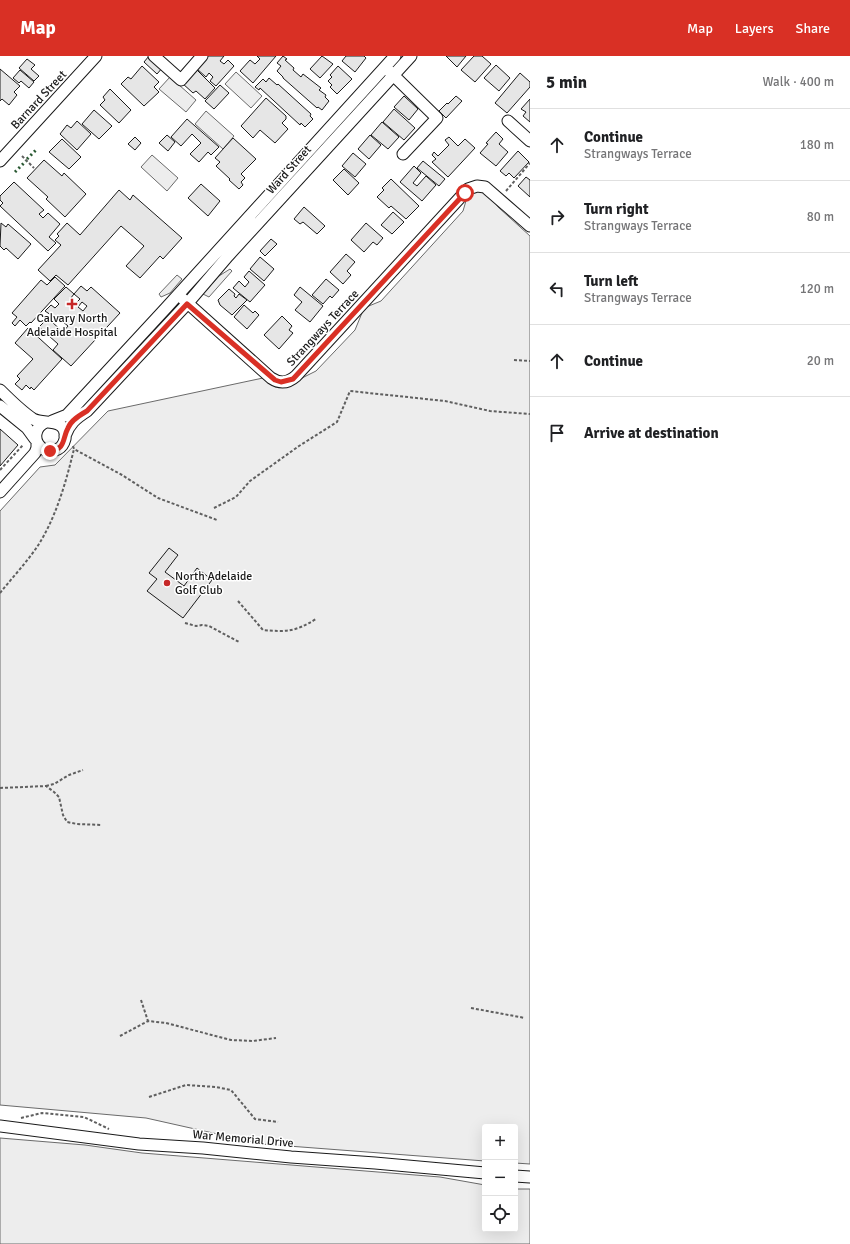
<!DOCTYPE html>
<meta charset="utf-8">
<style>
body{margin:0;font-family:Signika,sans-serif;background:#f2f2f2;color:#202124}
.controls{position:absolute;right:12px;bottom:12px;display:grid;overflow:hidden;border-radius:4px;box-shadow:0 4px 16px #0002}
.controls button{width:36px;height:36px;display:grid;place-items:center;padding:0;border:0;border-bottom:1px solid #e0e0e0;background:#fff;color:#202124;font:20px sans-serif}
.stop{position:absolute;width:12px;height:12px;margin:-9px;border:3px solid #d93025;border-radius:50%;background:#fff}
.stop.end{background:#d93025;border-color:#fff;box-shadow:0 1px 4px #0008}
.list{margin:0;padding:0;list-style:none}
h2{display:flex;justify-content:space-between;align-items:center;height:52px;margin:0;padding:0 16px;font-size:17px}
h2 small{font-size:13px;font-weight:400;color:#757577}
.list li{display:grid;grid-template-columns:26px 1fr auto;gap:12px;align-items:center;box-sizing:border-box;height:72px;padding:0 16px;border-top:1px solid #e0e0e0}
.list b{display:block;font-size:15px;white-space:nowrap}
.list p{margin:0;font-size:13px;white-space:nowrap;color:#757577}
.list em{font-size:13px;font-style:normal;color:#757577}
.icon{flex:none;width:22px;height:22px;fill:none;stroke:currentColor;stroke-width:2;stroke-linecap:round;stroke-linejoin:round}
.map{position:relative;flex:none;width:530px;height:1188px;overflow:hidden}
header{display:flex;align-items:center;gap:24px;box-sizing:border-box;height:56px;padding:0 20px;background:#d93025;color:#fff}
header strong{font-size:19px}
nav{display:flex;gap:22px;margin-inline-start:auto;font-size:14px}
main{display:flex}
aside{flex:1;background:#fff}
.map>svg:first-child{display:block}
.green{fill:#ededed;stroke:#6a6a6a}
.building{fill:#e6e6e6;stroke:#1a1a1a;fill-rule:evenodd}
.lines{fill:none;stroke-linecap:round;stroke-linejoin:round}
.minor-casing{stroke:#1a1a1a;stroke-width:13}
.path{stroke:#5f5f5f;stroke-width:2;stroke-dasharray:3 2;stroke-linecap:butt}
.minor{stroke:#fff;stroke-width:11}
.hedge{stroke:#2b5a34;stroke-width:3;stroke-dasharray:2 3;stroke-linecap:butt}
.route{stroke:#d93025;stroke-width:5}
.poi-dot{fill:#c62828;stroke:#fff;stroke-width:1.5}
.labels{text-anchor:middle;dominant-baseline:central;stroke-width:3;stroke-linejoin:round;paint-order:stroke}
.street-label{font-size:12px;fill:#1a1a1a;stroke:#fff}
.poi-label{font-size:12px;fill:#1a1a1a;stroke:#fff}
</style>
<header>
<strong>Map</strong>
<nav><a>Map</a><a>Layers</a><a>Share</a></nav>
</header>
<main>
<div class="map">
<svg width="530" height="1188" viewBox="0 0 530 1188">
<rect width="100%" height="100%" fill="#fff"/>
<path class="green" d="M 236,16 L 262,40 L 251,52 L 225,28 Z
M 170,21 L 196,44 L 186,56 L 159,33 Z
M 206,55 L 234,80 L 223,93 L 195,68 Z
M 152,99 L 178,122 L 167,135 L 141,111 Z
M 481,134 L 496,148 L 498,151 L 530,180 L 530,1108 L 515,1107 L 515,1071 L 485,1071 L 485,1105 L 262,1088 L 146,1062 L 0,1049 L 0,455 L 40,411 L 55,409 L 108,355 L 263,322 L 275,331 L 285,331 L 293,329 L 302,322 L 316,315 L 355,274 L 364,252 L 381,245 L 463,155 L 468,138 Z
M 230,213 L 232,215 L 209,241 L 203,238 L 219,220 Z
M 177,219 L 182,223 L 170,237 L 161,241 L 159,238 Z
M 0,1082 L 85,1089 L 142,1097 L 440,1121 L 485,1129 L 485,1173 L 515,1173 L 515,1133 L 530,1133 L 530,1188 L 0,1188 Z"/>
<path class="building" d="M 149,0 L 163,11 L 157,18 L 144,6 Z
M 203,0 L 224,0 L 220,5 L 224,8 L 228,4 L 234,10 L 216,30 L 210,25 L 213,21 L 209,17 L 206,21 L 197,13 Z
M 257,0 L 276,0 L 253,27 L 240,15 L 250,4 L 255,8 L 260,3 Z
M 283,0 L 287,3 L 285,4 L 294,12 L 293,14 L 301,21 L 303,18 L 321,32 L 319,34 L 326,39 L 325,41 L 329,45 L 322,54 L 318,51 L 317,52 L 283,22 L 283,21 L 277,15 L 281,10 L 277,7 Z
M 322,0 L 333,8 L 320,22 L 310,13 Z
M 346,0 L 364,0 L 366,2 L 355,16 L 342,5 Z
M 446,0 L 466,0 L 457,11 Z
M 474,0 L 482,0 L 491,8 L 475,26 L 461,14 Z
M 27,3 L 35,9 L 31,13 L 39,20 L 34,25 L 19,12 Z
M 496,9 L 510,22 L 499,35 L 484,22 Z
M 142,10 L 159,26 L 154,31 L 159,36 L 144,50 L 121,28 L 128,21 L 131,23 Z
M 338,10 L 352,23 L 337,38 L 330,31 L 332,29 L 328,25 L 332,21 L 330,19 Z
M 195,12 L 215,32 L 205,43 L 196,35 L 193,37 L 182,27 Z
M 0,13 L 20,30 L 14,36 L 17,39 L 9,49 L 2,43 L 0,45 Z
M 20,14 L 34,26 L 29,32 L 21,25 L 19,27 L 13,22 Z
M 520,17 L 530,26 L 530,31 L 507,57 L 495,47 Z
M 269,22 L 277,29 L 278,28 L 311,58 L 310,60 L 313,63 L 305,71 L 301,67 L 300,69 L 260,32 L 259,34 L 255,31 L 263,23 L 266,26 Z
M 220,29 L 229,37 L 214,53 L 205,45 Z
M 110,33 L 131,54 L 119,67 L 100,49 L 105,44 L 103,41 Z
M 404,40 L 418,53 L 409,64 L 394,51 Z
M 456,40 L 462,45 L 446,62 L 439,55 L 447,47 L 448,48 Z
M 266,42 L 286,60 L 286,63 L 282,67 L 288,73 L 275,87 L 260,74 L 253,82 L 241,70 Z
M 530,43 L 530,66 L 523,60 L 526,56 L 521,53 Z
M 394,53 L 415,72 L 404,84 L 383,66 Z
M 94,54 L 112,70 L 99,83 L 82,68 Z
M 187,63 L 219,91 L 211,99 L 208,96 L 199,106 L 190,98 L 201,87 L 192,78 L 181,90 L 171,81 Z
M 77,65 L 91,78 L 77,94 L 60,78 L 67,69 L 71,72 Z
M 382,66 L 399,81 L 388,93 L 371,79 Z
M 496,76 L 503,83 L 499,88 L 508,96 L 496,110 L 480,97 L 488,88 L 486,87 Z
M 167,79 L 175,86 L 168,95 L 159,87 Z
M 370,79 L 381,89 L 369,103 L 358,93 Z
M 135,81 L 141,87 L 135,94 L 128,88 Z
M 449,81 L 458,90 L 465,83 L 475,92 L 448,121 L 432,106 L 436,103 L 432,99 L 434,96 L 438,100 L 449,89 L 445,84 Z
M 233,82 L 256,103 L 241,118 L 245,122 L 241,126 L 243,129 L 239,133 L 229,124 L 230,123 L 216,110 L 220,106 L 215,102 Z
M 62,83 L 81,101 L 69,113 L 49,96 Z
M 518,95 L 529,106 L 514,122 L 509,117 L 506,120 L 500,115 Z
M 353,97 L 366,108 L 355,121 L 342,110 Z
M 44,104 L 62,120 L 64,117 L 86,138 L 65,161 L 46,143 L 48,141 L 27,122 Z
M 423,105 L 445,123 L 439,130 L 417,112 Z
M 414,110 L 421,117 L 413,127 L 417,130 L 426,120 L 436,129 L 422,145 L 400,126 Z
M 344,113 L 359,127 L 348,139 L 333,124 Z
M 526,121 L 530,124 L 530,141 L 518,130 Z
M 391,123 L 419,150 L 406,163 L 391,150 L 389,152 L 377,141 L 384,134 L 382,132 Z
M 14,126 L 44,154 L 39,158 L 43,162 L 48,157 L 60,168 L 49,181 L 56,187 L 48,195 L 0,150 L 3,147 L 0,144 L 0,140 Z
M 201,128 L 220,145 L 208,160 L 188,142 Z
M 119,134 L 130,144 L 133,139 L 182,182 L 163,203 L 160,200 L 140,222 L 126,210 L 144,190 L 121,170 L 68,229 L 56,219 L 50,225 L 38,214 L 61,189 L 55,184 L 59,180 L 57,178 L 67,167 L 80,179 Z
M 304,151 L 325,170 L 317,178 L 303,166 L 300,168 L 294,163 Z
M 393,156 L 404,166 L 392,178 L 381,169 Z
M 1,167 L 6,171 L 8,168 L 31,188 L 18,203 L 6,192 L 4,194 L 0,190 Z
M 366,167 L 383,182 L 377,189 L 373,186 L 364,196 L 351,184 Z
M 271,183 L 277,188 L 265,200 L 260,195 Z
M 346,198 L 355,206 L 347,215 L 351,219 L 343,228 L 330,216 Z
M 260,201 L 274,213 L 264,225 L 250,213 Z
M 249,215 L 265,229 L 250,246 L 233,232 L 239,225 L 245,231 L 249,226 L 244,221 Z
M 55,221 L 65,230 L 31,267 L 30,266 L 26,270 L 20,264 L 15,270 L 12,267 L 17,261 L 12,257 L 41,224 L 47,229 Z
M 326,223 L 339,234 L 332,242 L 330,240 L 323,248 L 312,239 Z
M 81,230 L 87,235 L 91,231 L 120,257 L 71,310 L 53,294 L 58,288 L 39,271 L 51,259 L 45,255 L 51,249 L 55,252 L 59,248 L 54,243 L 66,231 L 74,238 ZM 74,238 L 80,243 L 75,248 L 70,243 ZM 82,246 L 87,250 L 83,255 L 78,251 ZM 57,261 L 68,270 L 63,276 L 52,266 Z
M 300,231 L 323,250 L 310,266 L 295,254 L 302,246 L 294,239 Z
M 229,233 L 235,238 L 234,240 L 236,242 L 239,238 L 247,244 L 232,259 L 220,249 L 218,244 Z
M 244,249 L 253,257 L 255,255 L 259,259 L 247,273 L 234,261 Z
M 282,260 L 292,270 L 289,274 L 293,277 L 279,293 L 264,279 Z
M 28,272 L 62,303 L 34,334 L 31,331 L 30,333 L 26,329 L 22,334 L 15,328 L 20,323 L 17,320 L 33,303 L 15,287 Z
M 0,373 L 18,389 L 0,410 Z
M 169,492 L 178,499 L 165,516 L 184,530 L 197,512 L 212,524 L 183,562 L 147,535 L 157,523 L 149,517 Z"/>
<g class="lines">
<defs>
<path id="minor" d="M 154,0 L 181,24 L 202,0
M 388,14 L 437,62 L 403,98
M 508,65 L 530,85
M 0,105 L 96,0
M 183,243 L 271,322 C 280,328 288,327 296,320 L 468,133 L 477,130 L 485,131 L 530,170
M 0,334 C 10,344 21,355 33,363 C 44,369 68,361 65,383 C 64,387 62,391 58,393 C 53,396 48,395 43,393 C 32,385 34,371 46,366
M 0,350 L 27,372 L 35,383
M 52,365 L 67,359 L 166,252 L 395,0
M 65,380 C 69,368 76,362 87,355 L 187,248 L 228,200 L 411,0
M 0,436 L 35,397 L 37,392 L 37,388
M 0,1070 L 139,1088 L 203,1092 L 291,1101 L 375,1107 L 485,1117
M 515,1120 L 530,1121"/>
</defs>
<use href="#minor" class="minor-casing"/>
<path class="path" d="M 22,100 L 34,112
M 506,135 L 530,107
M 514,304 L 530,305
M 73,390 L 74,393 L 122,419 L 158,442 L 217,464
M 0,414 L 23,389
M 214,452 L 236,441 L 250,425 L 299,390 L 337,366 L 350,335 L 445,345 L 490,355 L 530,358
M 0,537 C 12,522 26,507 37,491 C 56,462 66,426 74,393
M 238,545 L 263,574 C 286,576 295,576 316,563
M 185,567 L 196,570 L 202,569 L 209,570 L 239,586
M 46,730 L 54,728 L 69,719 L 83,714
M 0,732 L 46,730 L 54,736 L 59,741 L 63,759 L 67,766 L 77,768 L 102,769
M 141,944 L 148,965
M 471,952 L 525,962
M 120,980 L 148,965 L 166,967 L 231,984 L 253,985 L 276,982
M 149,1041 L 186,1029 L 216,1031 L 231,1034 L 255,1063 L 278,1066
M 21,1062 L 42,1057 L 84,1061 L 109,1073"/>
<use href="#minor" class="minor"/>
<path class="hedge" d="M 27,103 L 37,93
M 15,116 L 26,105"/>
</g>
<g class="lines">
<path class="route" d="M 50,395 C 66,393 62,383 68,372 C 71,364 80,359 87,355 L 187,248 L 275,324 L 281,326 L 293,323 L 465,137"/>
</g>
<g class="poi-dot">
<path d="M70 242h4v4h4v4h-4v4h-4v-4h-4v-4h4z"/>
<circle cx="167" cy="527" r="4"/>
</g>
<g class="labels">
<g class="street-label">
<text transform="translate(39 44) rotate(-47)">Barnard Street</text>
<text transform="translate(289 114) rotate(-48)">Ward Street</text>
<text transform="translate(323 272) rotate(-47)">Strangways Terrace</text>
<text transform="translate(243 1083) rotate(5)">War Memorial Drive</text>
</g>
<g class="poi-label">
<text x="72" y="262">Calvary North<tspan x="72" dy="14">Adelaide Hospital</tspan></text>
<text x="175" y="520" text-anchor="start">North Adelaide<tspan x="175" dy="14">Golf Club</tspan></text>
</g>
</g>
</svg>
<div class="controls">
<button>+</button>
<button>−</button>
<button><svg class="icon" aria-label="locate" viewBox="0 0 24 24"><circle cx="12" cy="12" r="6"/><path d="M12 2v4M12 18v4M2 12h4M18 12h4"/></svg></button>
</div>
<div class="stop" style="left:465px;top:137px"></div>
<div class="stop end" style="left:50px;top:395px"></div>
</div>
<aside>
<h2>5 min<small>Walk · 400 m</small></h2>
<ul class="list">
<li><svg class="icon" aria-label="ahead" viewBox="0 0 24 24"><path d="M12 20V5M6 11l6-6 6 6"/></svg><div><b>Continue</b><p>Strangways Terrace</p></div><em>180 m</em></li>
<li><svg class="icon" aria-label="right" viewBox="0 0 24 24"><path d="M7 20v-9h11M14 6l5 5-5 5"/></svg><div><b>Turn right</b><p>Strangways Terrace</p></div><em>80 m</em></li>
<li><svg class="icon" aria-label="left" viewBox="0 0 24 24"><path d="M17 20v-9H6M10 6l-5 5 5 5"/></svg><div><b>Turn left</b><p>Strangways Terrace</p></div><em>120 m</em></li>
<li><svg class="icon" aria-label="ahead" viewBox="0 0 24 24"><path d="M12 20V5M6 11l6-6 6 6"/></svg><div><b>Continue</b></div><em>20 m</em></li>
<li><svg class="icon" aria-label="arrive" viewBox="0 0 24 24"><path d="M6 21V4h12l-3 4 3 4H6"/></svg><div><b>Arrive at destination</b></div></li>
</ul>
</aside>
</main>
